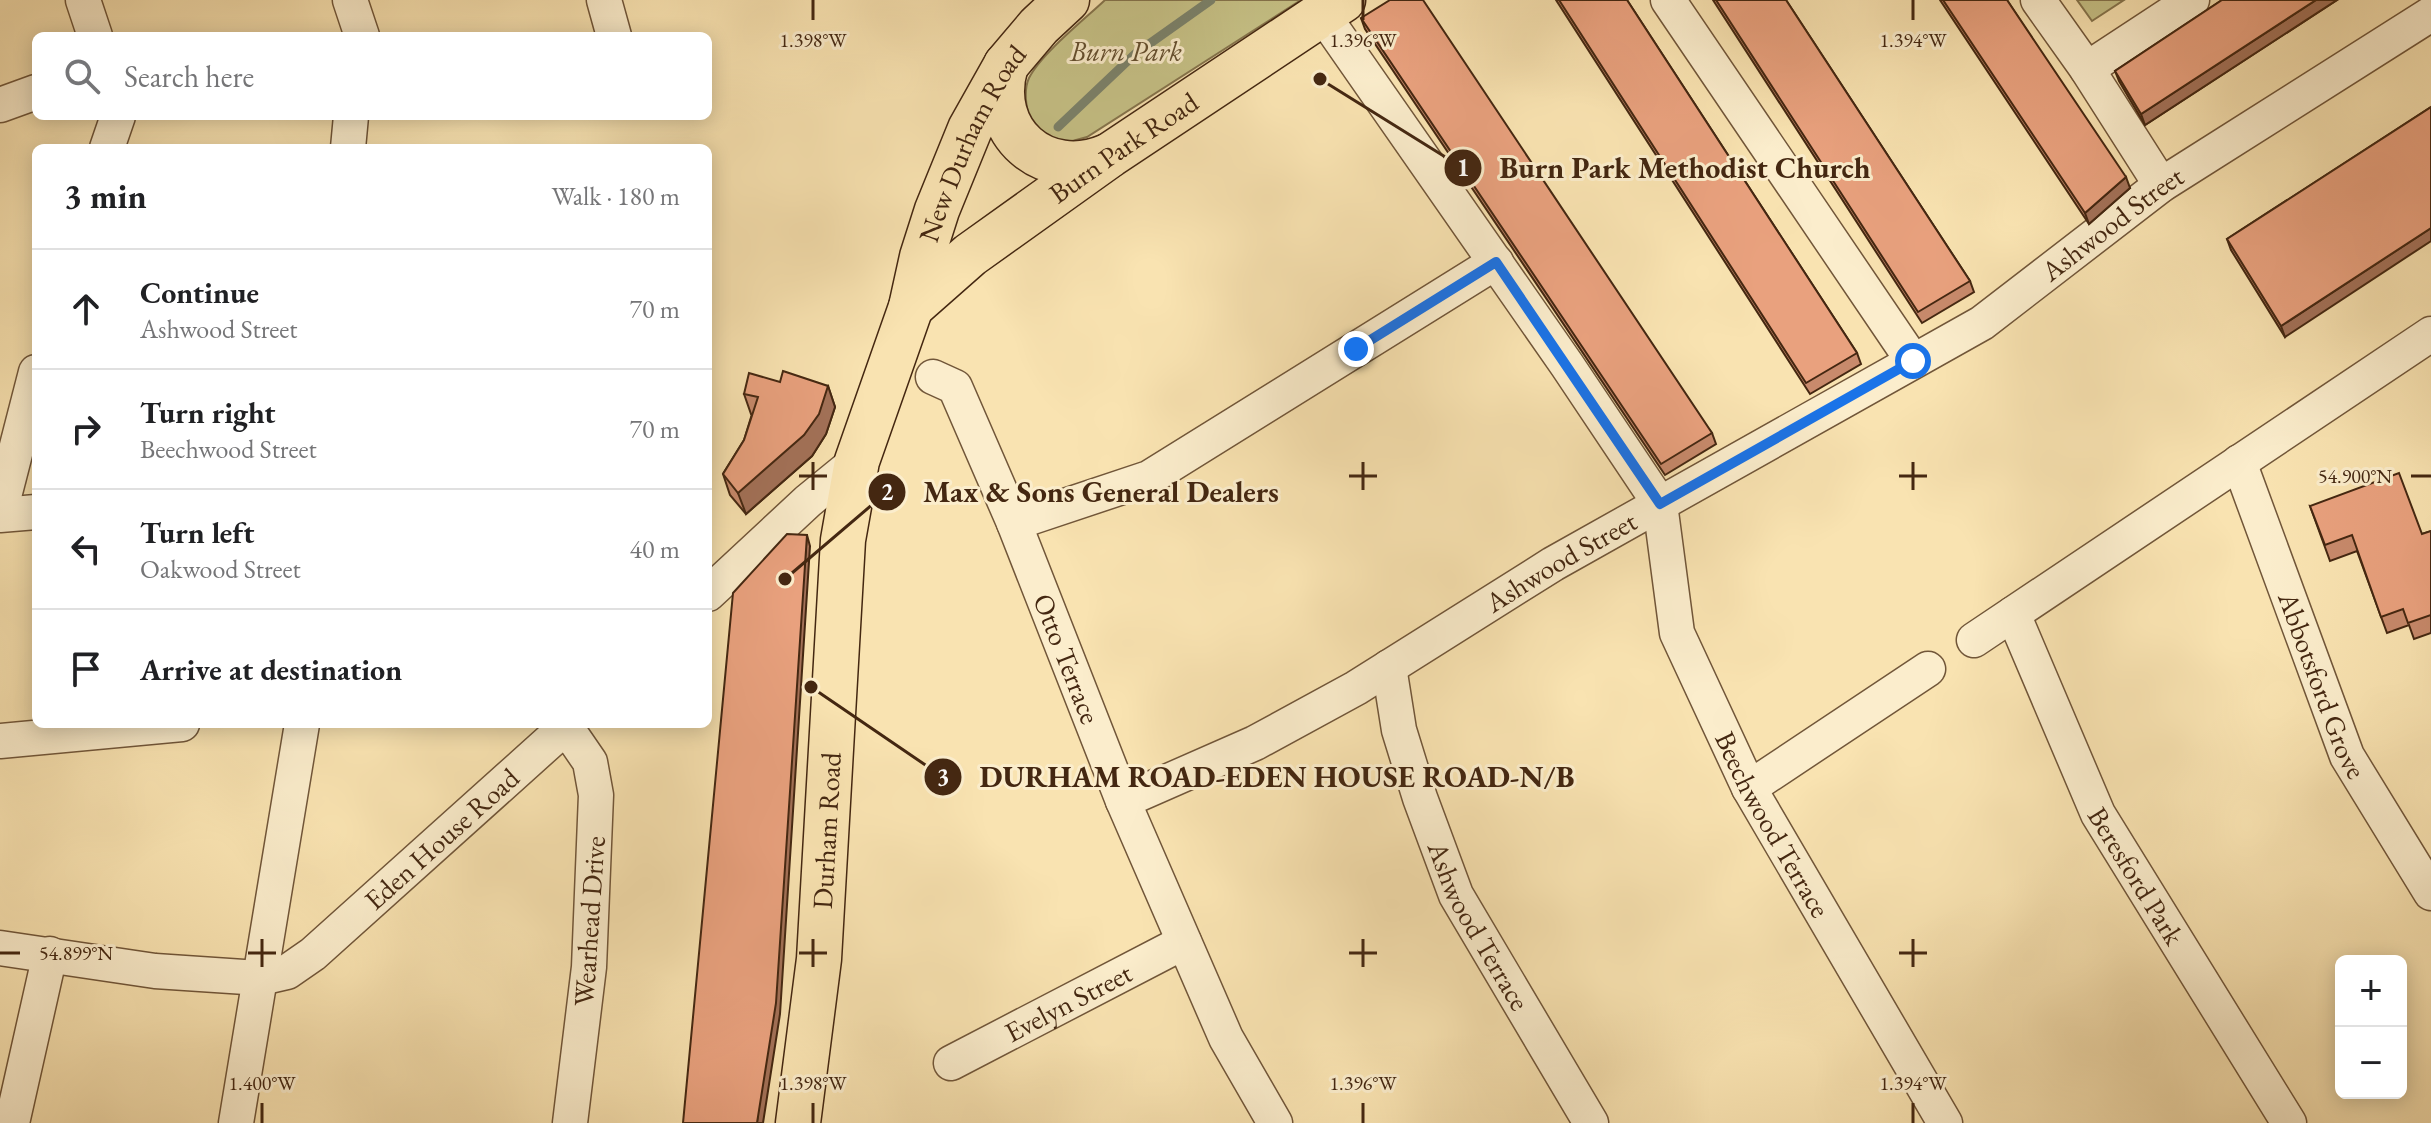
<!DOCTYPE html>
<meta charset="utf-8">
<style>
body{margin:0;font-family:"EB Garamond",serif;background:#f2f2f2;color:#202124}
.controls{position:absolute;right:24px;bottom:24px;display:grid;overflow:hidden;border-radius:12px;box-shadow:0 4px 20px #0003}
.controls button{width:72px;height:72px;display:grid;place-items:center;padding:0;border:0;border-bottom:2px solid #e0e0e0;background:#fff;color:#202124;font:40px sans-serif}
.stop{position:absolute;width:24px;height:24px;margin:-18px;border:6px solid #1a73e8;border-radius:50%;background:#fff}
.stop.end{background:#1a73e8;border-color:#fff;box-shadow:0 2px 8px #0008}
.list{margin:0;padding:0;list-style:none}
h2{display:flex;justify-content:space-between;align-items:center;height:104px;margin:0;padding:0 32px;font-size:34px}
h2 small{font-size:26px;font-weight:400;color:#757577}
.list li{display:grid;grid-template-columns:52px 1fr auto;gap:24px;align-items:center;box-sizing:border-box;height:120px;padding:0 32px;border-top:2px solid #e0e0e0}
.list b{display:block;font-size:30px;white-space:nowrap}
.list p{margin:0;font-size:26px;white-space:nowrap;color:#757577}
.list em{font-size:26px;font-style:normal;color:#757577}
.icon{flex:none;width:44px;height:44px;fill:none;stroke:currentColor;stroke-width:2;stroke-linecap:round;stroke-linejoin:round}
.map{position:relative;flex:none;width:2431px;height:1123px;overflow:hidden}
.search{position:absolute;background:#fff;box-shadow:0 4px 20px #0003;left:32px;top:32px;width:680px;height:88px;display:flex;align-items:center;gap:20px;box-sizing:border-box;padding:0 28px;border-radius:12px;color:#757577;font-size:30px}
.panel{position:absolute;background:#fff;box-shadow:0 4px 20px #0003;left:32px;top:144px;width:680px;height:584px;border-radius:12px}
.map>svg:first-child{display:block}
.green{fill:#c6c186;stroke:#85744c;stroke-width:2}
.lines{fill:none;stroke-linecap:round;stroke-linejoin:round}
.stream{stroke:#7b826b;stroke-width:9}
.minor-casing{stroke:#715639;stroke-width:37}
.trunk-casing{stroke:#442711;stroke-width:47}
.minor{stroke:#fbedcc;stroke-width:34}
.trunk{stroke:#f9e3b1;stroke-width:44}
.wall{fill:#c88a6c;stroke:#442711;stroke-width:2}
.shaded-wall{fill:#a37158;stroke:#442711;stroke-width:2}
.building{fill:#e9a17e;stroke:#442711;stroke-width:2}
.route{stroke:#1a73e8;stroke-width:10}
.ticks{fill:none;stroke:#442711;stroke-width:3}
.labels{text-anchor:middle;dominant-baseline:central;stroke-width:6;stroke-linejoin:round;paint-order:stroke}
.park-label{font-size:28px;font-style:italic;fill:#644e2e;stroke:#fbedcc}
.street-label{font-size:28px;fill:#442711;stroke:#fbedcc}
.ticks-label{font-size:20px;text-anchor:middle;fill:#442711;stroke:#fbedcc;stroke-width:6;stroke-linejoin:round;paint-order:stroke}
.leader{fill:none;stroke:#442711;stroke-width:3}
.callout-dot{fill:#442711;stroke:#fbedcc;stroke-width:3}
.mark-label{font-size:24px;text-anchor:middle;font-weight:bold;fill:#fff}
.callout-label{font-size:30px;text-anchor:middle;font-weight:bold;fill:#442711;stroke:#fbedcc;stroke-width:6;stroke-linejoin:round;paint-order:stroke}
</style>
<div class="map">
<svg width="2431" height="1123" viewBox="0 0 2431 1123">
<rect width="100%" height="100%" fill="#f9e3b1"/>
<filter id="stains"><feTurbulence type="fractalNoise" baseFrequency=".0025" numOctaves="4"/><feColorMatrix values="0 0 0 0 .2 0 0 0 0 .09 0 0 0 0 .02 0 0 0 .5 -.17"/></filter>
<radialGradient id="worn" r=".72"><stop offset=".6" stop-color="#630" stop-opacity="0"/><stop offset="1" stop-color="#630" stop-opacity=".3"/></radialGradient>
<path class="green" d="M 1105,0 L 1301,0 L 1087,137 L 1065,143 L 1032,129 C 1028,114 1022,93 1029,78 C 1041,54 1085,19 1105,0 Z
M 2077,0 L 2124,0 L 2092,21 Z"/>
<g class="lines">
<path class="stream" d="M 1058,127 L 1135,54 L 1211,0"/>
<defs>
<g id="minor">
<path d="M 83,0 L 95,36"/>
<path d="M 350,0 L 362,36"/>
<path d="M 604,0 L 614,36"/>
<path d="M 1668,0 L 1913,361"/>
<path d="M 2038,0 L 2087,69 L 2161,185"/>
<path id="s1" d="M 1323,15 L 1567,365 L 1660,504 L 1677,633 L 1749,788 L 1945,1123"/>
<path d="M 2087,69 L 2192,0"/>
<path d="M 0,105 L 36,92"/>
<path d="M 107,148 L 118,116"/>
<path d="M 348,148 L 351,116"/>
<path id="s2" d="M 933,377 L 955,387 L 1014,523 L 1123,801 L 1226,1038 L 1275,1123"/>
<path id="s3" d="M 2239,462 L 2347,756 L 2431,893"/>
<path d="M 0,512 L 36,372"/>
<path d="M 0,515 L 36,512"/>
<path d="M 1014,523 L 1149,478 L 1496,262"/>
<path d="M 708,594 L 808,501 L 857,461"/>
<path id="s4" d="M 2013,614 L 2098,814 L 2289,1123"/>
<path d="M 1974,640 L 2431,334"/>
<path id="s5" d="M 1389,667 L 1399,730 L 1420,798 L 1456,895 L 1591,1123"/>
<path d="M 566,727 L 590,762 L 596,795 L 589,967 L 570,1123"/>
<path d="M 0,741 L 182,724"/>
<path d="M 1749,788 L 1928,669"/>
<path id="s6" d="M 1123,801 L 1255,743 L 1356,688 L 1553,564 L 1982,323 L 2161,185 L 2431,14"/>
<path id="s7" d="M 0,948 L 155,971 L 261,978 L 287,972 L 313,954 L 569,724"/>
<path id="s8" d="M 951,1063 L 1184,942"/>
<path d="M 12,1123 L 50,954"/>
<path d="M 236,1123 L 302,724"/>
</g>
<g id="trunk">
<path d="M 1006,65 C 986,132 1044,183 1108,156"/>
<path id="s9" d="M 911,307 L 970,255 L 1110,155 L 1343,0"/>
<path id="s10" d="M 798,1123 L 819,959 L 843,540 L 857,461 L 911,307 L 922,257 L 937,210 L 970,129 L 1006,65 L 1039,26 L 1067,0"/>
</g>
</defs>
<use href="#minor" class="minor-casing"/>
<use href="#trunk" class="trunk-casing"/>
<use href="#minor" class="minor"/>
<use href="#trunk" class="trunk"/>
</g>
<path class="wall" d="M 1556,0 L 1627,0 L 1857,353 L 1861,364 L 1810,394 Z
M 1713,0 L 1786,0 L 1970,281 L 1974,292 L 1922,323 Z
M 1940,0 L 2007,0 L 2130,188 L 2089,224 Z
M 2222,0 L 2337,0 L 2145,125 L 2119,81 L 2115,71 Z
M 1361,18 L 1712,433 L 1716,444 L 1665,475 L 1365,29 Z
M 2431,107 L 2285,337 L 2231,250 L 2227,239 Z
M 780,382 L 828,386 L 835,407 L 826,434 L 812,456 L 746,514 L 730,495 L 723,474 L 744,440 L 752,414 L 751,414 L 744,394 Z
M 2310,506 L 2422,534 L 2431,531 L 2431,633 L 2414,639 L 2409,625 L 2387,633 L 2357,551 L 2330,561 Z"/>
<path class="shaded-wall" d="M 2316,0 L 2337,0 L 2145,125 L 2141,114 Z
M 2126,177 L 2130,188 L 2089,224 L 2085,213 Z
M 2431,228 L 2431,241 L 2285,337 L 2281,326 Z
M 828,386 L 835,407 L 826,434 L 812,456 L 746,514 L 738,493 Z
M 807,535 L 810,546 L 780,1014 L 763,1123 L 757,1123 Z"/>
<path class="building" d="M 1390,0 L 1423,0 L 1712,433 L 1661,464 L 1361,18 Z
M 1559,0 L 1627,0 L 1857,353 L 1806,383 Z
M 1716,0 L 1786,0 L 1970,281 L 1918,312 Z
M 1943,0 L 2007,0 L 2126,177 L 2085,213 Z
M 2222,0 L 2316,0 L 2141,114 L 2115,71 Z
M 2431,107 L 2431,228 L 2281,326 L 2227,239 Z
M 783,371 L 828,386 L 819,414 L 804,435 L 738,493 L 723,474 L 744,440 L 758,397 L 744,394 L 749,373 L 780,382 Z
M 2399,473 L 2422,534 L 2431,531 L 2431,615 L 2408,623 L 2403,609 L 2381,617 L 2352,535 L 2325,545 L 2310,506 Z
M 787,534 L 807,535 L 776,1003 L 757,1123 L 683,1123 L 733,593 Z"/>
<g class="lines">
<path class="route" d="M 1356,349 L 1496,262 L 1660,504 L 1913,361"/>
</g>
<path class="ticks" d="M 813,0 L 813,20M 1363,0 L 1363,20M 1913,0 L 1913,20M 813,462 L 813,490M 1363,462 L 1363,490M 1913,462 L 1913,490M 799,476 L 827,476M 1349,476 L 1377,476M 1899,476 L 1927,476M 2411,476 L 2431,476M 262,939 L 262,967M 813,939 L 813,967M 1363,939 L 1363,967M 1913,939 L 1913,967M 0,953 L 20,953M 248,953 L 276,953M 799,953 L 827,953M 1349,953 L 1377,953M 1899,953 L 1927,953M 262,1103 L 262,1123M 813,1103 L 813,1123M 1363,1103 L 1363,1123M 1913,1103 L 1913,1123"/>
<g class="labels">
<g class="park-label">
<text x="1126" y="51">Burn Park</text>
</g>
<g class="street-label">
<text stroke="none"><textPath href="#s10" startOffset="1004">New Durham Road</textPath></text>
<text stroke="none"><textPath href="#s9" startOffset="266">Burn Park Road</textPath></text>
<text stroke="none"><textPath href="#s6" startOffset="1148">Ashwood Street</textPath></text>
<text stroke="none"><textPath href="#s6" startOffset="500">Ashwood Street</textPath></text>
<text stroke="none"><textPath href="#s2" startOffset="318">Otto Terrace</textPath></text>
<text stroke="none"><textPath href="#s3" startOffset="238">Abbotsford Grove</textPath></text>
<text stroke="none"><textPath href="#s1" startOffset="938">Beechwood Terrace</textPath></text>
<text stroke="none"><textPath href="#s10" startOffset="294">Durham Road</textPath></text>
<text stroke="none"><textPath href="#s7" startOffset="494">Eden House Road</textPath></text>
<text stroke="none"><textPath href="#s4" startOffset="290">Beresford Park</textPath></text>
<text transform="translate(589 921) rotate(-86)">Wearhead Drive</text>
<text stroke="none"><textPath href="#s5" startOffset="276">Ashwood Terrace</textPath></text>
<text stroke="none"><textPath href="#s8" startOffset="132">Evelyn Street</textPath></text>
</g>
</g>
<g class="ticks-label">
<text x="813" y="47">1.398°W</text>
<text x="1363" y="47">1.396°W</text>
<text x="1913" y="47">1.394°W</text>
<text x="2355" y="483">54.900°N</text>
<text x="76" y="960">54.899°N</text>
<text x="262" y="1090">1.400°W</text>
<text x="813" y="1090">1.398°W</text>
<text x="1363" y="1090">1.396°W</text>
<text x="1913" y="1090">1.394°W</text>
</g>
<path class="leader" d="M1320 79L1463 168M785 579L887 492M811 687L943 777"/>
<g class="callout-dot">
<circle cx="1320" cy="79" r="8"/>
<circle cx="785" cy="579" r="8"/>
<circle cx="811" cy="687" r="8"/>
<circle cx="1463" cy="168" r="20"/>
<circle cx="887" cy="492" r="20"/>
<circle cx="943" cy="777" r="20"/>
</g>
<g class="mark-label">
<text x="1463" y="176">1</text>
<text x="887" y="500">2</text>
<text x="943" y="785">3</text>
</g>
<g class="callout-label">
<text x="1685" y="178">Burn Park Methodist Church</text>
<text x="1101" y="502">Max &amp; Sons General Dealers</text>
<text x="1277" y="787">DURHAM ROAD-EDEN HOUSE ROAD-N/B</text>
</g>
<rect width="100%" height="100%" filter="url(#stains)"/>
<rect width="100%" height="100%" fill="url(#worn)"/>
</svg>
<div class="controls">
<button>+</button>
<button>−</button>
</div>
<div class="stop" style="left:1913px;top:361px"></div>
<div class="stop end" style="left:1356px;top:349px"></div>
<div class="search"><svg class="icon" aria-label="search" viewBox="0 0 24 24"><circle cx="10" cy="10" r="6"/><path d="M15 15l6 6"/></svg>Search here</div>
<section class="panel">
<h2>3 min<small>Walk · 180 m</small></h2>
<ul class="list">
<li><svg class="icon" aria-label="ahead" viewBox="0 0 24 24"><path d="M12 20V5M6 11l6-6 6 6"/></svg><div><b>Continue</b><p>Ashwood Street</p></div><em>70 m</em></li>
<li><svg class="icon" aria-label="right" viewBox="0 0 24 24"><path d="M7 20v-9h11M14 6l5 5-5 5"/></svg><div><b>Turn right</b><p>Beechwood Street</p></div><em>70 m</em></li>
<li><svg class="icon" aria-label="left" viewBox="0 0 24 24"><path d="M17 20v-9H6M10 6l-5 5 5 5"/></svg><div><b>Turn left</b><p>Oakwood Street</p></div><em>40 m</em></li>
<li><svg class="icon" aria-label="arrive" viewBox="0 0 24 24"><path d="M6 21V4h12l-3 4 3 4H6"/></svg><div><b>Arrive at destination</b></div></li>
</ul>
</section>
</div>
